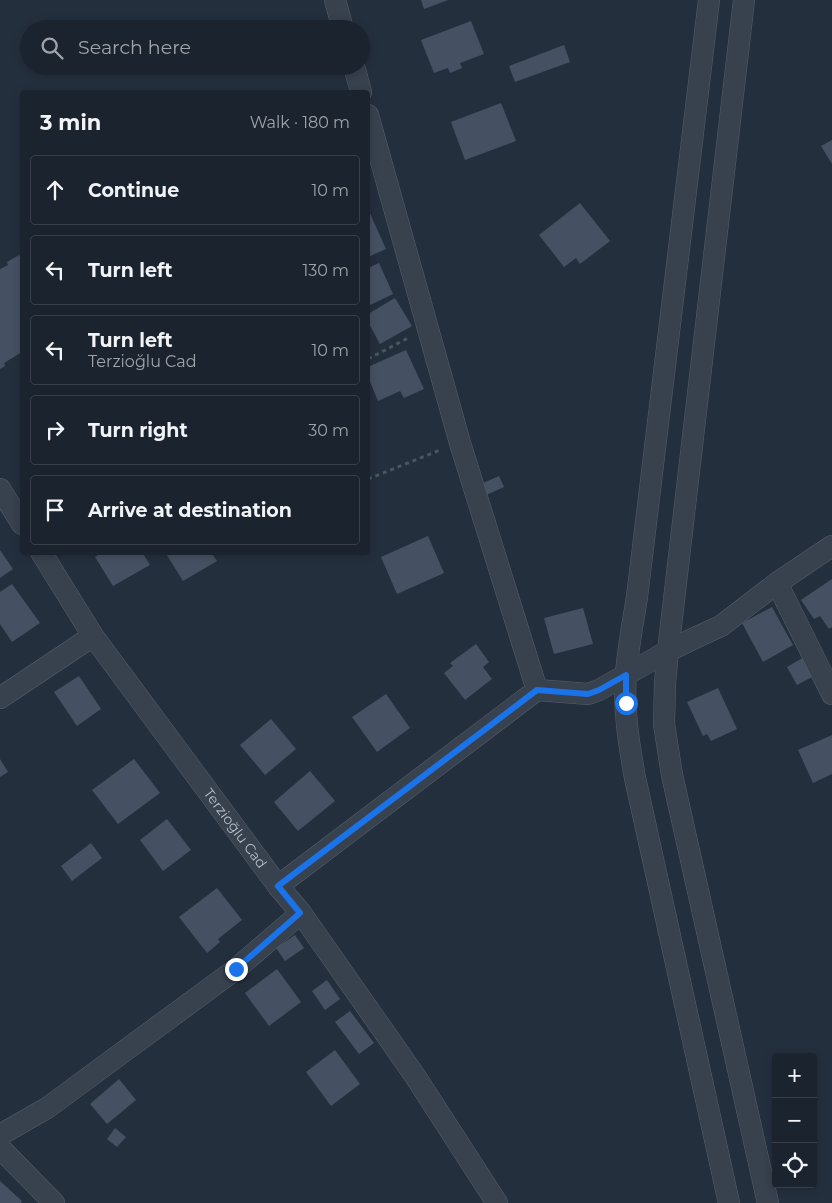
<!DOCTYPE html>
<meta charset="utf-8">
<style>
body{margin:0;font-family:Montserrat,sans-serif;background:#242b36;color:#f1f3f6}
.controls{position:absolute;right:15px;bottom:15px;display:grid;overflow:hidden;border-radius:5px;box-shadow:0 2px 8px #0003}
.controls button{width:45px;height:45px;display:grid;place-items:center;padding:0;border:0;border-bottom:1px solid #39404a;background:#1b232e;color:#f1f3f6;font:25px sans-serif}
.stop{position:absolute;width:15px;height:15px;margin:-11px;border:4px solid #1a73e8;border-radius:50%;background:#fff}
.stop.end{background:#1a73e8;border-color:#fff;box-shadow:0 1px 5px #0008}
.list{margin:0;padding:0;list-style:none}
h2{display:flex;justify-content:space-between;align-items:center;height:65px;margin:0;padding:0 20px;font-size:21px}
h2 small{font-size:16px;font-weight:400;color:#a0a4aa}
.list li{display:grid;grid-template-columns:32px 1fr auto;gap:15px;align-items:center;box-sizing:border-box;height:70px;margin:0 10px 10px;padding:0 10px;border:1px solid #39404a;border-radius:5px}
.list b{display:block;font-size:19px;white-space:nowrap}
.list p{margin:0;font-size:16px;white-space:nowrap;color:#a0a4aa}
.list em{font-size:16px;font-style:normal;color:#a0a4aa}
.icon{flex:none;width:28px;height:28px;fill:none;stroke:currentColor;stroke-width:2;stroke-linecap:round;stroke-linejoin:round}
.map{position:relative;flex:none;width:832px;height:1203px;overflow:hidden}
.search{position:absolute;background:#1b232e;box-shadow:0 2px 8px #0003;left:20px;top:20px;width:350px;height:55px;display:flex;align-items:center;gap:12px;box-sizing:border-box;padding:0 18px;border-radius:28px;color:#a0a4aa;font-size:19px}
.panel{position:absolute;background:#1b232e;box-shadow:0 2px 8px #0003;left:20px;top:90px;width:350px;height:465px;border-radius:5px}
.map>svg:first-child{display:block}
.building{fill:#455162}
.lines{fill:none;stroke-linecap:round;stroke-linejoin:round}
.minor-casing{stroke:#565f6c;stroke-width:22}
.path{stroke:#44595c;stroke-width:3;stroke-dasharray:4 4;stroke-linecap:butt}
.minor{stroke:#38414e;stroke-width:21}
.route{stroke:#1a73e8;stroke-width:6}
.labels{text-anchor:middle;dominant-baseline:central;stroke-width:5;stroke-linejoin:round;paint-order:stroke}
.street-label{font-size:14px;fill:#b4bcc9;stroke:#1d2633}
</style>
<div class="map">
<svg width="832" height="1203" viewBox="0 0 832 1203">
<rect width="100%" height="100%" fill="#242f3e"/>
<path class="building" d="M 421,0 L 448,0 L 424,9 Z
M 471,21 L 484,54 L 460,63 L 462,68 L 450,73 L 448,68 L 434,73 L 421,40 Z
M 564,45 L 570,62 L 515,82 L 509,66 Z
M 501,103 L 516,141 L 465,160 L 451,122 Z
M 832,140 L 832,164 L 821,146 Z
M 580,203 L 610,241 L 580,264 L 576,258 L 564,267 L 539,235 Z
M 368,209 L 386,249 L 368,257 Z
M 19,255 L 22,260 L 22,352 L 4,363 L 5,366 L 0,369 L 0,269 L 8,265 L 7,262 Z
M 379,263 L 393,294 L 368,306 L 368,268 Z
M 395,298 L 412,326 L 380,344 L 368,322 L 368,314 Z
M 406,350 L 424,389 L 404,398 L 400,391 L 378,401 L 368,377 L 368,367 Z
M 499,476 L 504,487 L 486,495 L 481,484 Z
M 428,536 L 444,573 L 397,594 L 381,557 Z
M 0,550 L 13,569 L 0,578 Z
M 103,552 L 142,552 L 150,565 L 113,586 L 95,557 Z
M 165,552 L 211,552 L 217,561 L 183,581 Z
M 832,579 L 832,627 L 829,629 L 820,616 L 814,619 L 801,600 Z
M 12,584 L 40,623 L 12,642 L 0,624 L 0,592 Z
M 772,607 L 793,645 L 763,662 L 742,623 Z
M 583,608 L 593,644 L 554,654 L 544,618 Z
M 476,644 L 489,662 L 483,667 L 492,679 L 465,700 L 444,673 L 453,666 L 450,663 Z
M 804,657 L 814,676 L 797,685 L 787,667 Z
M 79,676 L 101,709 L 77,726 L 54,692 Z
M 718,688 L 737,729 L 711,741 L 707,734 L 703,736 L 687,702 Z
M 386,694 L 410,728 L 377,752 L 352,717 Z
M 271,719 L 296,749 L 265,775 L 240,745 Z
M 832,735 L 832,774 L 813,783 L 798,750 Z
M 0,759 L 8,772 L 0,777 Z
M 134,759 L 160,793 L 118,824 L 92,790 Z
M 310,771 L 335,801 L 298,831 L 274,802 Z
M 167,819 L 191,850 L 163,871 L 140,840 Z
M 91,843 L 102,858 L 72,881 L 61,866 Z
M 217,888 L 242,920 L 218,939 L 220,942 L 207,953 L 179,917 Z
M 295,935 L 304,948 L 285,961 L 276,948 Z
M 277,969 L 301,1002 L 269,1026 L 245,993 Z
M 327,980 L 340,999 L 325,1010 L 312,991 Z
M 350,1011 L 374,1043 L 359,1054 L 335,1022 Z
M 335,1050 L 360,1084 L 331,1106 L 306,1072 Z
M 119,1079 L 136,1100 L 107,1124 L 90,1104 Z
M 115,1128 L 126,1137 L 117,1147 L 107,1139 Z
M 0,1181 L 22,1201 L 21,1203 L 0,1203 Z"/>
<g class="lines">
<defs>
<g id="minor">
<path d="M 335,0 L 343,29"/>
<path d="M 709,0 L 637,597 C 633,622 628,648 626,674 C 623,709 629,744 635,778 L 729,1203"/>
<path d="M 744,0 L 668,651 L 665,683 L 664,724 L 672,775 L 768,1203"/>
<path d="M 354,66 L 361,92"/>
<path d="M 368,115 L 460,443 L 537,690"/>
<path d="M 0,489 L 22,524"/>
<path id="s1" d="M 41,552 L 93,636 L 278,886 L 301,913 L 415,1076 L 497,1203"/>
<path d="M 777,583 L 832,694"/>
<path d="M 0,698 L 93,636"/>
<path d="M 278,886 L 537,690 L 588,694 L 599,690 L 668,651 L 699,636 L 721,626 L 777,583 L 832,546"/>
<path d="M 0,1135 L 47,1108 L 236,969 L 301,913"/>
<path d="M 0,1148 L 54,1203"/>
</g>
</defs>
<use href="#minor" class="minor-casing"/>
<path class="path" d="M 368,359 L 410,337
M 368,479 L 440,450"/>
<use href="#minor" class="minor"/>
</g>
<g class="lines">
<path class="route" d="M 236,969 L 300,913 L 278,886 L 537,690 L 588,694 L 599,690 L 626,675 L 626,703"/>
</g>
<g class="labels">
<g class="street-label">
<text stroke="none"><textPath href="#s1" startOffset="338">Terzioğlu Cad</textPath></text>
</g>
</g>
</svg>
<div class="controls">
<button>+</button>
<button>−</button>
<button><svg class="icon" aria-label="locate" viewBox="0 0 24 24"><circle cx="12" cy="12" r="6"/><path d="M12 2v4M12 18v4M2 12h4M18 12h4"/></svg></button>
</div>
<div class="stop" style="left:626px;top:703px"></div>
<div class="stop end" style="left:236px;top:969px"></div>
<div class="search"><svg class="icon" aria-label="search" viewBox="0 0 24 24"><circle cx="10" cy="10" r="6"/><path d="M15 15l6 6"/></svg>Search here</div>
<section class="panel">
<h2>3 min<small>Walk · 180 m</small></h2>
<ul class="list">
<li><svg class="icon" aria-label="ahead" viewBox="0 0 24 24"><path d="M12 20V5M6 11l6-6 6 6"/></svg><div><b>Continue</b></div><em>10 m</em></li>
<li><svg class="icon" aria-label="left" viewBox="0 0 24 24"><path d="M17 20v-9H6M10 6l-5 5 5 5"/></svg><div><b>Turn left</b></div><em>130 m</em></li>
<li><svg class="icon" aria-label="left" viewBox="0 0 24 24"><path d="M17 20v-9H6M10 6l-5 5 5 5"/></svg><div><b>Turn left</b><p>Terzioğlu Cad</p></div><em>10 m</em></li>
<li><svg class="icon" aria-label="right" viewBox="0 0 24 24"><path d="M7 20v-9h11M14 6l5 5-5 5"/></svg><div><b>Turn right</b></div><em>30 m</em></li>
<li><svg class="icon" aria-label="arrive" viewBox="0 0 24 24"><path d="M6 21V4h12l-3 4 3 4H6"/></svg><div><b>Arrive at destination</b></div></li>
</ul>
</section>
</div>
